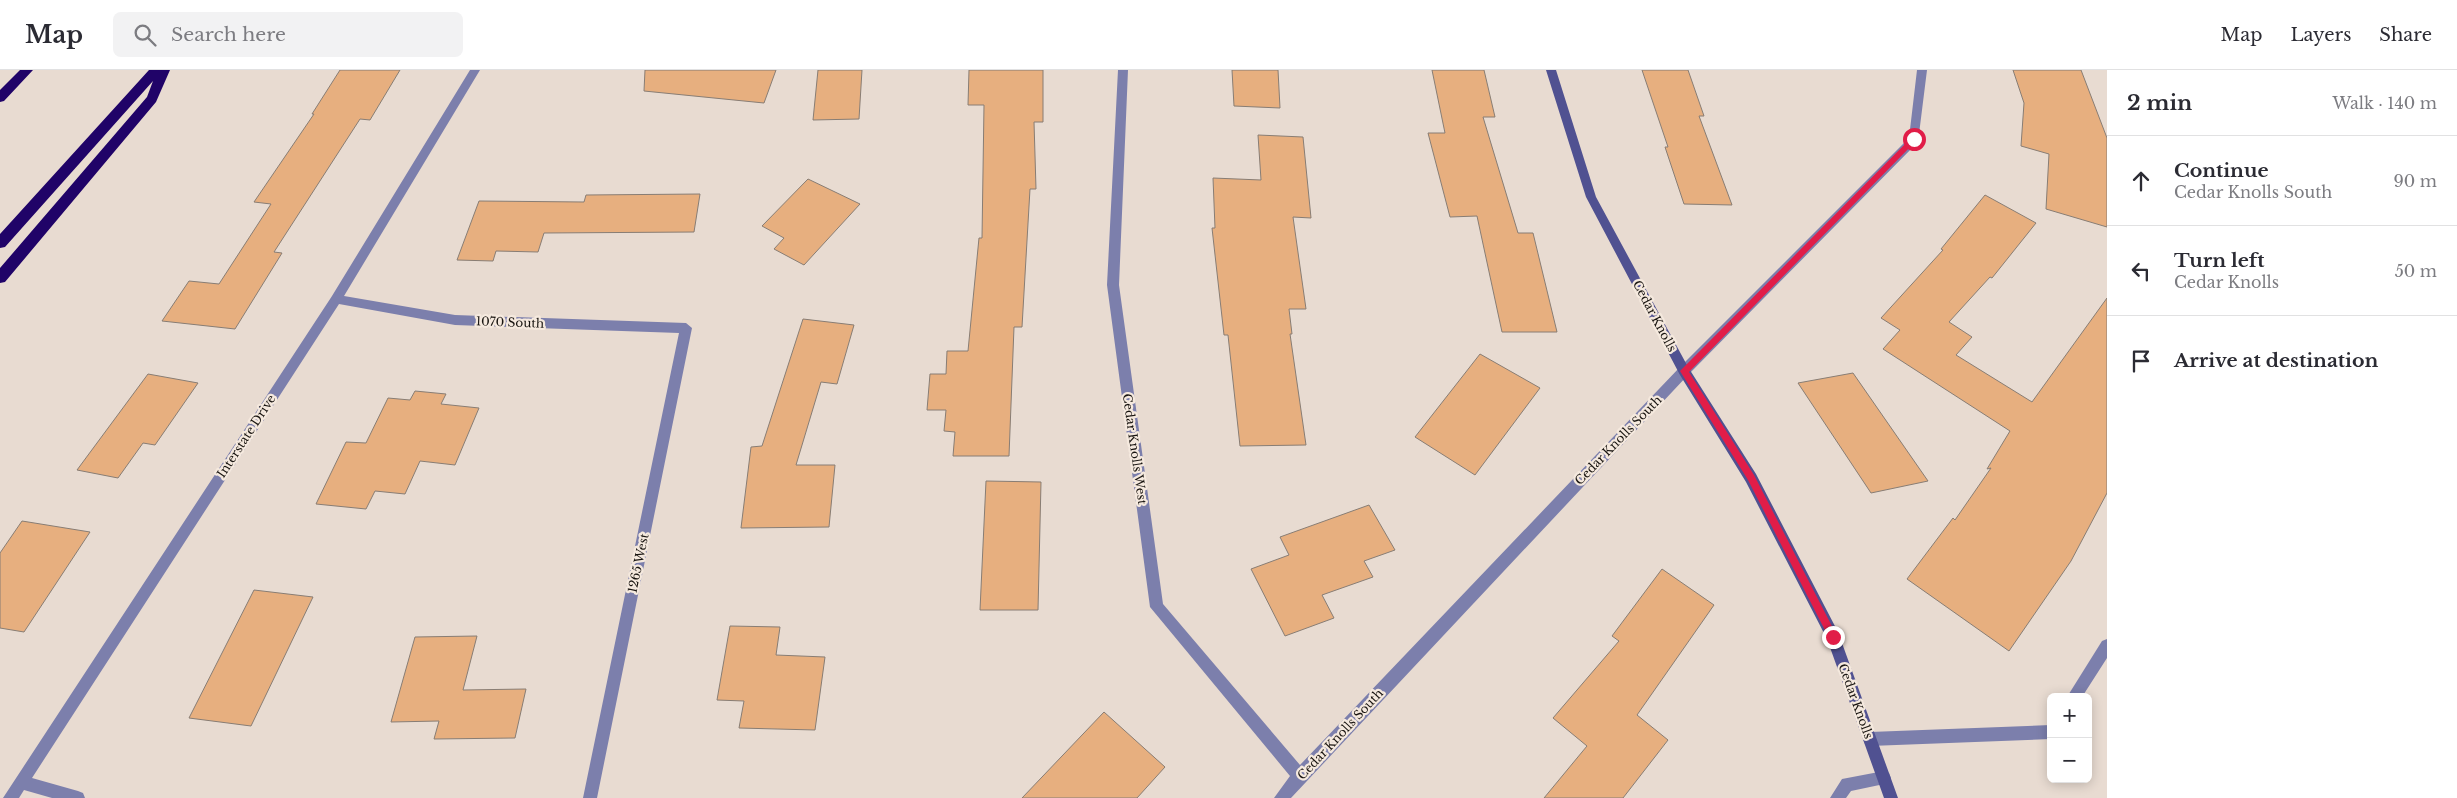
<!DOCTYPE html>
<meta charset="utf-8">
<style>
body{margin:0;font-family:"Libre Baskerville",serif;background:#f2f2f3;color:#2b2b33}
.controls{position:absolute;right:15px;bottom:15px;display:grid;overflow:hidden;border-radius:8px;box-shadow:0 2px 12px #0003}
.controls button{width:45px;height:45px;display:grid;place-items:center;padding:0;border:0;border-bottom:1px solid #e1e1e2;background:#fff;color:#2b2b33;font:25px sans-serif}
.stop{position:absolute;width:15px;height:15px;margin:-11px;border:4px solid #e11d48;border-radius:50%;background:#fff}
.stop.end{background:#e11d48;border-color:#fff;box-shadow:0 1px 5px #0008}
.list{margin:0;padding:0;list-style:none}
h2{display:flex;justify-content:space-between;align-items:center;height:65px;margin:0;padding:0 20px;font-size:21px}
h2 small{font-size:16px;font-weight:400;color:#7c7c81}
.list li{display:grid;grid-template-columns:32px 1fr auto;gap:15px;align-items:center;box-sizing:border-box;height:90px;padding:0 20px;border-top:1px solid #e1e1e2}
.list b{display:block;font-size:19px;white-space:nowrap}
.list p{margin:0;font-size:16px;white-space:nowrap;color:#7c7c81}
.list em{font-size:16px;font-style:normal;color:#7c7c81}
.icon{flex:none;width:28px;height:28px;fill:none;stroke:currentColor;stroke-width:2;stroke-linecap:round;stroke-linejoin:round}
.map{position:relative;flex:none;width:2107px;height:728px;overflow:hidden}
header{display:flex;align-items:center;gap:30px;box-sizing:border-box;height:70px;padding:0 25px;background:#fff;border-bottom:1px solid #e1e1e2}
header strong{font-size:24px}
nav{display:flex;gap:28px;margin-inline-start:auto;font-size:18px}
.search{width:350px;height:45px;background:#f2f2f3;display:flex;align-items:center;gap:12px;box-sizing:border-box;padding:0 18px;border-radius:8px;color:#7c7c81;font-size:19px}
main{display:flex}
aside{flex:1;background:#fff}
.map>svg:first-child{display:block}
.building{fill:#e7af7f;stroke:#887d74}
.lines{fill:none;stroke-linecap:round;stroke-linejoin:round}
.lane{fill:#7c7fac;fill-rule:evenodd}
.street{fill:#7c7fac;fill-rule:evenodd}
.secondary{fill:#505191;fill-rule:evenodd}
.highway{fill:#200368;fill-rule:evenodd}
.route{fill:#e11d48}
.labels{text-anchor:middle;dominant-baseline:central;stroke-width:4.5;stroke-linejoin:round;paint-order:stroke}
.street-label{font-size:12px;fill:#181410;stroke:#f5e9de}
</style>
<header>
<strong>Map</strong>
<div class="search"><svg class="icon" aria-label="search" viewBox="0 0 24 24"><circle cx="10" cy="10" r="6"/><path d="M15 15l6 6"/></svg>Search here</div>
<nav><a>Map</a><a>Layers</a><a>Share</a></nav>
</header>
<main>
<div class="map">
<svg width="2107" height="728" viewBox="0 0 2107 728">
<rect width="100%" height="100%" fill="#e8dbd1"/>
<path class="building" d="M 340,0 L 400,0 L 370,50 L 360,49 L 274,182 L 282,183 L 235,259 L 162,251 L 189,211 L 219,214 L 271,134 L 254,132 L 314,44 L 312,44 Z
M 645,0 L 776,0 L 764,33 L 644,21 Z
M 818,0 L 862,0 L 859,49 L 813,50 Z
M 969,0 L 1043,0 L 1043,52 L 1034,52 L 1036,119 L 1030,119 L 1022,257 L 1014,257 L 1009,386 L 953,386 L 955,362 L 944,361 L 946,340 L 927,340 L 930,304 L 946,304 L 947,281 L 968,281 L 979,168 L 982,168 L 984,35 L 968,35 Z
M 1232,0 L 1278,0 L 1280,38 L 1234,36 Z
M 1432,0 L 1484,0 L 1495,47 L 1483,47 L 1518,163 L 1533,163 L 1557,262 L 1502,262 L 1477,146 L 1450,147 L 1428,63 L 1445,63 Z
M 1642,0 L 1688,0 L 1704,46 L 1699,46 L 1732,135 L 1684,134 L 1665,77 L 1668,77 Z
M 2013,0 L 2081,0 L 2107,68 L 2107,157 L 2046,139 L 2049,84 L 2021,76 L 2024,33 Z
M 1258,65 L 1303,67 L 1311,148 L 1293,147 L 1306,239 L 1289,239 L 1292,264 L 1290,264 L 1306,375 L 1240,376 L 1228,265 L 1224,265 L 1212,158 L 1215,158 L 1213,108 L 1261,110 Z
M 808,109 L 860,134 L 804,195 L 774,179 L 784,168 L 762,156 Z
M 700,124 L 694,162 L 544,163 L 538,182 L 496,181 L 493,191 L 457,190 L 479,131 L 584,132 L 586,125 Z
M 1985,125 L 2036,153 L 1992,208 L 1990,207 L 1949,252 L 1972,267 L 1956,285 L 2032,332 L 2107,228 L 2107,423 L 2071,491 L 2009,581 L 1907,509 L 1953,448 L 1955,450 L 1991,398 L 1987,399 L 2010,361 L 1883,279 L 1900,260 L 1881,248 L 1943,180 L 1941,179 Z
M 803,249 L 854,255 L 837,314 L 821,312 L 796,395 L 835,395 L 829,457 L 741,458 L 751,377 L 762,376 Z
M 1480,284 L 1540,318 L 1475,405 L 1415,367 Z
M 1853,303 L 1928,411 L 1871,423 L 1798,313 Z
M 148,304 L 198,313 L 155,375 L 143,373 L 118,408 L 77,400 Z
M 415,321 L 446,324 L 441,334 L 479,338 L 455,395 L 420,391 L 405,424 L 375,421 L 366,439 L 316,434 L 346,372 L 366,373 L 388,328 L 410,330 Z
M 986,411 L 1041,412 L 1038,540 L 980,540 Z
M 1369,435 L 1395,480 L 1364,491 L 1373,507 L 1322,525 L 1334,548 L 1285,566 L 1251,499 L 1289,485 L 1280,467 Z
M 22,451 L 90,462 L 24,562 L 0,558 L 0,483 Z
M 1662,499 L 1714,535 L 1637,645 L 1668,670 L 1623,728 L 1544,728 L 1587,676 L 1553,648 L 1619,571 L 1612,566 Z
M 254,520 L 313,527 L 251,656 L 189,648 Z
M 730,556 L 780,557 L 776,585 L 825,587 L 815,660 L 739,658 L 744,631 L 717,630 Z
M 477,566 L 463,620 L 526,619 L 515,668 L 434,669 L 439,651 L 391,652 L 415,567 Z
M 1104,642 L 1165,697 L 1137,728 L 1022,728 Z"/>
<g class="lines">
<path class="lane" d="M 1884,701 L 1889,703 L 1891,708 L 1889,713 L 1851,721 L 1846,728 L 1830,728 L 1842,709 Z"/>
<path class="street" d="M 470,0 L 480,0 L 344,226 L 455,245 L 686,253 L 692,258 L 597,728 L 583,728 L 679,263 L 455,255 L 339,234 L 32,708 L 78,721 L 83,723 L 85,728 L 52,728 L 24,720 L 19,728 L 3,728 L 332,226 Z
M 1118,0 L 1128,0 L 1119,215 L 1163,534 L 1300,695 L 1680,297 L 1909,68 L 1917,0 L 1927,0 L 1918,72 L 1688,305 L 1291,728 L 1274,728 L 1290,706 L 1150,537 L 1107,215 Z
M 2107,569 L 2107,588 L 2082,627 L 2067,627 L 2102,571 Z
M 2051,655 L 2051,669 L 1870,676 L 1865,674 L 1863,669 L 1865,664 L 1870,662 Z"/>
<path class="secondary" d="M 1546,0 L 1556,0 L 1596,127 L 1688,297 L 1756,404 L 1838,562 L 1898,728 L 1884,728 L 1827,569 L 1746,412 L 1680,305 L 1586,127 Z"/>
<path class="highway" d="M 20,0 L 33,0 L 4,31 L 0,32 L 0,20 Z
M 149,0 L 170,0 L 156,32 L 5,212 L 0,213 L 0,198 L 147,27 L 153,11 L 5,177 L 0,178 L 0,164 Z"/>
</g>
<path class="route" d="M 1912,67 L 1918,69 L 1689,302 L 1754,405 L 1836,564 L 1836,570 L 1833,571 L 1830,570 L 1748,410 L 1680,301 Z"/>
<g class="labels">
<g class="street-label">
<text transform="translate(1655 246) rotate(62)">Cedar Knolls</text>
<text transform="translate(510 252) rotate(2)">1070 South</text>
<text transform="translate(246 366) rotate(-57)">Interstate Drive</text>
<text transform="translate(1618 370) rotate(-46)">Cedar Knolls South</text>
<text transform="translate(1135 379) rotate(82)">Cedar Knolls West</text>
<text transform="translate(638 493) rotate(-78)">1265 West</text>
<text transform="translate(1856 631) rotate(70)">Cedar Knolls</text>
<text transform="translate(1340 664) rotate(-47)">Cedar Knolls South</text>
</g>
</g>
</svg>
<div class="controls">
<button>+</button>
<button>−</button>
</div>
<div class="stop" style="left:1914px;top:69px"></div>
<div class="stop end" style="left:1833px;top:567px"></div>
</div>
<aside>
<h2>2 min<small>Walk · 140 m</small></h2>
<ul class="list">
<li><svg class="icon" aria-label="ahead" viewBox="0 0 24 24"><path d="M12 20V5M6 11l6-6 6 6"/></svg><div><b>Continue</b><p>Cedar Knolls South</p></div><em>90 m</em></li>
<li><svg class="icon" aria-label="left" viewBox="0 0 24 24"><path d="M17 20v-9H6M10 6l-5 5 5 5"/></svg><div><b>Turn left</b><p>Cedar Knolls</p></div><em>50 m</em></li>
<li><svg class="icon" aria-label="arrive" viewBox="0 0 24 24"><path d="M6 21V4h12l-3 4 3 4H6"/></svg><div><b>Arrive at destination</b></div></li>
</ul>
</aside>
</main>
